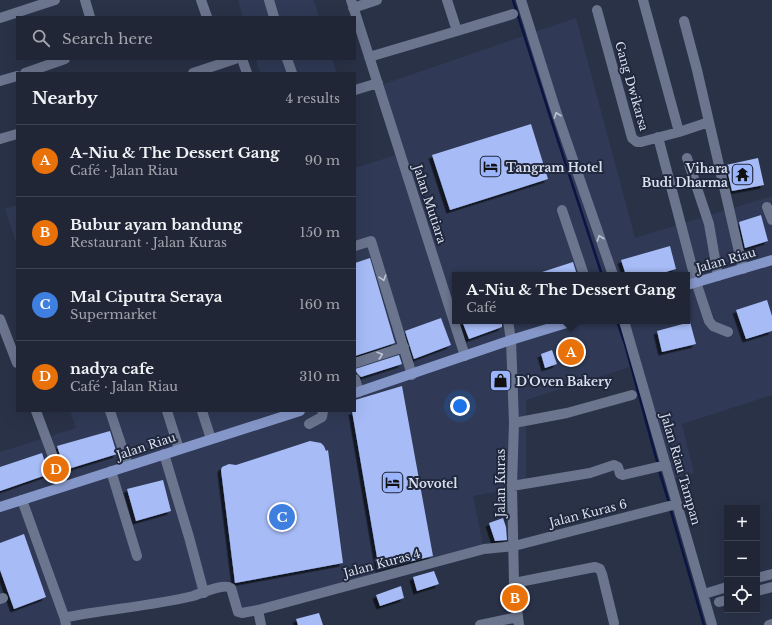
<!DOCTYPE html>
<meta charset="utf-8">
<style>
body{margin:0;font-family:"Libre Baskerville",serif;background:#282e3e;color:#f1f3f6}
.controls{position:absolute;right:12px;bottom:12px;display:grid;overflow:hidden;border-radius:0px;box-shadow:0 4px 16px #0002}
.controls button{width:36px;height:36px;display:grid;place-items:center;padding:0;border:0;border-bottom:1px solid #3d4351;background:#202636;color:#f1f3f6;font:20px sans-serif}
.you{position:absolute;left:460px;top:406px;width:14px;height:14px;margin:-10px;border:3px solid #fff;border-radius:50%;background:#1a73e8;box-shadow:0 0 0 6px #1a73e833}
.badge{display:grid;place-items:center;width:26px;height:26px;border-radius:50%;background:#9bb5fd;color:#fff;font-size:13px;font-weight:700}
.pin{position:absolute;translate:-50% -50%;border:2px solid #fff;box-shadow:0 1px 4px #0006}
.popup{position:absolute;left:452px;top:272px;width:238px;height:52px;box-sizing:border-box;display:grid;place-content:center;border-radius:0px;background:#202636;filter:drop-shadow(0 1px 3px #0005);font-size:13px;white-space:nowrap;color:#a2a5ad}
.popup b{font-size:15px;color:#f1f3f6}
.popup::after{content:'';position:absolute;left:50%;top:100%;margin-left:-8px;border:8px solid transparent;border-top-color:#202636}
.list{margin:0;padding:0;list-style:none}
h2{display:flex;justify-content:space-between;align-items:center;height:52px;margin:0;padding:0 16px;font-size:17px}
h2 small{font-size:13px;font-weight:400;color:#a2a5ad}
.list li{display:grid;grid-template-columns:26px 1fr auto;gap:12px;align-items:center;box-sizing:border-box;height:72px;padding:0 16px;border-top:1px solid #3d4351}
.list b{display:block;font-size:15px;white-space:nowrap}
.list p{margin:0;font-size:13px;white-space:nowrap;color:#a2a5ad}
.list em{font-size:13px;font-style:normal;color:#a2a5ad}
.icon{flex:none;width:22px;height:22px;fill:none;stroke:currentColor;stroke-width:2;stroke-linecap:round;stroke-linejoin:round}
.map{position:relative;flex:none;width:772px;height:625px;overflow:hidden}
.search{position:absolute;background:#202636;box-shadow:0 4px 16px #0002;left:16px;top:16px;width:340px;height:44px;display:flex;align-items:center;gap:10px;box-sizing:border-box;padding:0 14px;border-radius:0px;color:#a2a5ad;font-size:15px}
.panel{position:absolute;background:#202636;box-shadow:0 4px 16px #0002;left:16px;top:72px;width:340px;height:340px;border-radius:0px}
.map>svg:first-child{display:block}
.built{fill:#303a56;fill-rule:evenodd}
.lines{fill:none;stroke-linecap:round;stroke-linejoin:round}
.stream{stroke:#0b1543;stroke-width:2.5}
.building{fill:#a7bcf7;filter:url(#shadow)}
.minor{stroke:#6b758e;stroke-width:10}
.major{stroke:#8597c9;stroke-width:10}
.oneway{stroke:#bec4d5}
.labels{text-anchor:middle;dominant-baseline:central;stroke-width:4;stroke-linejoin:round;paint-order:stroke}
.street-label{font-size:12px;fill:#d9dfed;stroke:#20283e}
.poi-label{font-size:12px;font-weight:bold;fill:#d9dfed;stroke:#20283e;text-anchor:start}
</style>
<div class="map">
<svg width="772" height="625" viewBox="0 0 772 625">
<defs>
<filter id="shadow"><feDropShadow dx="-3.5" dy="3.5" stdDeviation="0" flood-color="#0009"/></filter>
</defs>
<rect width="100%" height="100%" fill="#2a3248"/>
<path class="built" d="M 238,0 L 314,0 L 319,17 L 243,17 Z
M 576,18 L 635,238 L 772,196 L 772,395 L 682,424 L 694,473 L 665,481 L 633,366 L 526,400 L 526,486 L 473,496 L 484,549 L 235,612 L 230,586 L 64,619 L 65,625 L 0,625 L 0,452 L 76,428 L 70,411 L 355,411 L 355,168 L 399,154 L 378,86 ZM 455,275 L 687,275 L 687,321 L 455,321 Z
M 256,59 L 332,59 L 337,73 L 260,73 Z
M 17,205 L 17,246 L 5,209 Z"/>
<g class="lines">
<path class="stream" d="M 513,0 L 552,122 L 602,275
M 617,321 L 625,344 L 658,465
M 659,470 L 669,503
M 670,508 L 704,625"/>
</g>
<path class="building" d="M 531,124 L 548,179 L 450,210 L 432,155 Z
M 758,158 L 764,185 L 732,191 L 726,165 Z
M 761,215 L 768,241 L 745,248 L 739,222 Z
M 670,246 L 676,269 L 656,275 L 626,275 L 621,260 Z
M 370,258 L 395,343 L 355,356 L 355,263 Z
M 573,262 L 577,275 L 536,275 L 536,274 Z
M 767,300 L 772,316 L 772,331 L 746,339 L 736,310 Z
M 441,318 L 451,345 L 414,359 L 405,331 Z
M 462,321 L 502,321 L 502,327 L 469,339 Z
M 690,322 L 696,344 L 662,352 L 657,331 Z
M 552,350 L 557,364 L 545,368 L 541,354 Z
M 399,355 L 402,364 L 361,377 L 357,373 L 355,369 Z
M 402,386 L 433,556 L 379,569 L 352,411 L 355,411 L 355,400 Z
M 110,431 L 117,454 L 65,470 L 57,446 Z
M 310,441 L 321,443 L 324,446 L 326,451 L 328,450 L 343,563 L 235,583 L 221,470 L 222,467 L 229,464 L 236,465 Z
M 42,453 L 49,474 L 0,491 L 0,467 Z
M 163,480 L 171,511 L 136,521 L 127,489 Z
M 503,518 L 506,527 L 507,540 L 495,541 L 489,523 Z
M 24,534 L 46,597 L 14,609 L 0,570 L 0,543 Z
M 434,571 L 439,584 L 417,591 L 413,577 Z
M 401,586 L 404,598 L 380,606 L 376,595 Z
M 319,613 L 323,625 L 298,625 L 296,619 Z"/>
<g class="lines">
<path class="minor" d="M 85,0 L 90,17
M 201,0 L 207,17
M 269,0 L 274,17
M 351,0 L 465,356
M 521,0 L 555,108 L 613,275
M 643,0 L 679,132
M 353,8 L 377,0
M 597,10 L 632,138 L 637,142 L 641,142 L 679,132 L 709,122
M 0,18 L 55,0
M 684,21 L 697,70 L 743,269
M 457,31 L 513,14
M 369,57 L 457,31 L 447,0
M 242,59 L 247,73
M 287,59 L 292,73
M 25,73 L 65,59
M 193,73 L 235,59
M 0,81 L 17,76
M 355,90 L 378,83
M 658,137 L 696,282 L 709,321 L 713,326 L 728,332
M 0,139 L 17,134
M 687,158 L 709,224 L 718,276
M 767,207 L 772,220
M 562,210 L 584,275
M 355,246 L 371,241 L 412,375
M 0,319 L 17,363
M 508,321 L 511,340 L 514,423 L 512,486 L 514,583 L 519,625
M 624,321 L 712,625
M 355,363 L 404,347
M 355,379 L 359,392
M 36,411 L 64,486
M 110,411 L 128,465
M 167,411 L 179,449
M 202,411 L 211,439
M 514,423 L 567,413 L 632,395
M 309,424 L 322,417 L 323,411
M 164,454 L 189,537 L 204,593
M 111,471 L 137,556
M 512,486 L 590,473 L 614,465 L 618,467 L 620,474 L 623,475 L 666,465
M 22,500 L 65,619
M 757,578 L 772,574
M 514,583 L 595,567 L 600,569 L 602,574 L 614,623
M 757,591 L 772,587
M 704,594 L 727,587
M 0,599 L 3,598
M 719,602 L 727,600
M 258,610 L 484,549 L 514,546 L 677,504
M 66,625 L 65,620 L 68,617 C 109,609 152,606 193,596 C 202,593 224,583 231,588 L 238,612 L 242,613 L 258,610 L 261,625
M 480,625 L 518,617
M 769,625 L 772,624"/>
<path class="major" d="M 687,285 L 772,260
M 355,393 L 511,340 L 573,321
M 0,507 L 300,411"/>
</g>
<defs><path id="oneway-chevron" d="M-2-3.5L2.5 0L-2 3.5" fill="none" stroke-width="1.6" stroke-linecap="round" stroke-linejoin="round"/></defs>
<g class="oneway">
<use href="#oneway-chevron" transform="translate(557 115) rotate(-109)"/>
<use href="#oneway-chevron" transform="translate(600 238) rotate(-109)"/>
<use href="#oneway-chevron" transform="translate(383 278) rotate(73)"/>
<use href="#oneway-chevron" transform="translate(380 355) rotate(-17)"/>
</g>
<defs>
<symbol id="hotel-square" viewBox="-11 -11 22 22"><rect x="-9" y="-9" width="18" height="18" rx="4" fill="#9bb5fd" stroke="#20283e"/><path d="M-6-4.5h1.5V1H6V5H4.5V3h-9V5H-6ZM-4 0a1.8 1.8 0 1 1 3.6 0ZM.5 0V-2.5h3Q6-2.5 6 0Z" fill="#111"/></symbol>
<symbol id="temple-square" viewBox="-11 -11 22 22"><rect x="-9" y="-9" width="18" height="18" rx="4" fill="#9bb5fd" stroke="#20283e"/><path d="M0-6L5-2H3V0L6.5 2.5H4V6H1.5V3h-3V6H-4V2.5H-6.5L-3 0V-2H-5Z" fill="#111"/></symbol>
<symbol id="shop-square" viewBox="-11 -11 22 22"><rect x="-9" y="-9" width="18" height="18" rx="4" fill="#9bb5fd" stroke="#20283e"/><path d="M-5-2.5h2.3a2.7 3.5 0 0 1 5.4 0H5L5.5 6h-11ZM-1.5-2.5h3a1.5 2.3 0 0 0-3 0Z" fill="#111"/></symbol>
</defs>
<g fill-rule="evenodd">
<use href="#hotel-square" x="478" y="154" width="25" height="25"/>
<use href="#temple-square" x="730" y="162" width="25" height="25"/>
<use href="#shop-square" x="488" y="368" width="25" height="25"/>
<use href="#hotel-square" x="380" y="470" width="25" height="25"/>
</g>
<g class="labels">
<g class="street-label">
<text transform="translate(632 86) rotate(74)">Gang Dwikarsa</text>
<text transform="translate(430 204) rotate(72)">Jalan Mutiara</text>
<text transform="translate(726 260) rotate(-16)">Jalan Riau</text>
<text transform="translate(146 446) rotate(-18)">Jalan Riau</text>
<text transform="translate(681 469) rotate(74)">Jalan Riau Tampan</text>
<text transform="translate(500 483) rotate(-90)">Jalan Kuras</text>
<text transform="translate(588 513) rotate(-14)">Jalan Kuras 6</text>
<text transform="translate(382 563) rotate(-15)">Jalan Kuras 4</text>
</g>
<g class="poi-label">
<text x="506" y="167">Tangram Hotel</text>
<text x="728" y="168" text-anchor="end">Vihara<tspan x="728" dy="14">Budi Dharma</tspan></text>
<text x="516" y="381">D'Oven Bakery</text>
<text x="408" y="483">Novotel</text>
</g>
</g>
</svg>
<div class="controls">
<button>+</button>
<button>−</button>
<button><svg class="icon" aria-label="locate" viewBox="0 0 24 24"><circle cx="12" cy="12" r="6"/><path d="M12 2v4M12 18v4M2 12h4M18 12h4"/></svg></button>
</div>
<div class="you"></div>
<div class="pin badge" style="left:571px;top:352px;background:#e8710a">A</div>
<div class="popup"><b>A-Niu &amp; The Dessert Gang</b>Café</div>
<div class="pin badge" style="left:515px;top:598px;background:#e8710a">B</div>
<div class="pin badge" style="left:282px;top:517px;background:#3f7fe0">C</div>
<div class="pin badge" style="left:56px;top:469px;background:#e8710a">D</div>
<div class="search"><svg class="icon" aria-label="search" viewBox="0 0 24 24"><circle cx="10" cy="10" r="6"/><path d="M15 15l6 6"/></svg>Search here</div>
<section class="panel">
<h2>Nearby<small>4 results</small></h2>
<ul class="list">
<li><span class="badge" style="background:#e8710a">A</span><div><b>A-Niu &amp; The Dessert Gang</b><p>Café · Jalan Riau</p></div><em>90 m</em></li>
<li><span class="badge" style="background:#e8710a">B</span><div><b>Bubur ayam bandung</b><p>Restaurant · Jalan Kuras</p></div><em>150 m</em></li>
<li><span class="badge" style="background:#3f7fe0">C</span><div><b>Mal Ciputra Seraya</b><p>Supermarket</p></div><em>160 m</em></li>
<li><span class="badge" style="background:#e8710a">D</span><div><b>nadya cafe</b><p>Café · Jalan Riau</p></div><em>310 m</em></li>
</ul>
</section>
</div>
